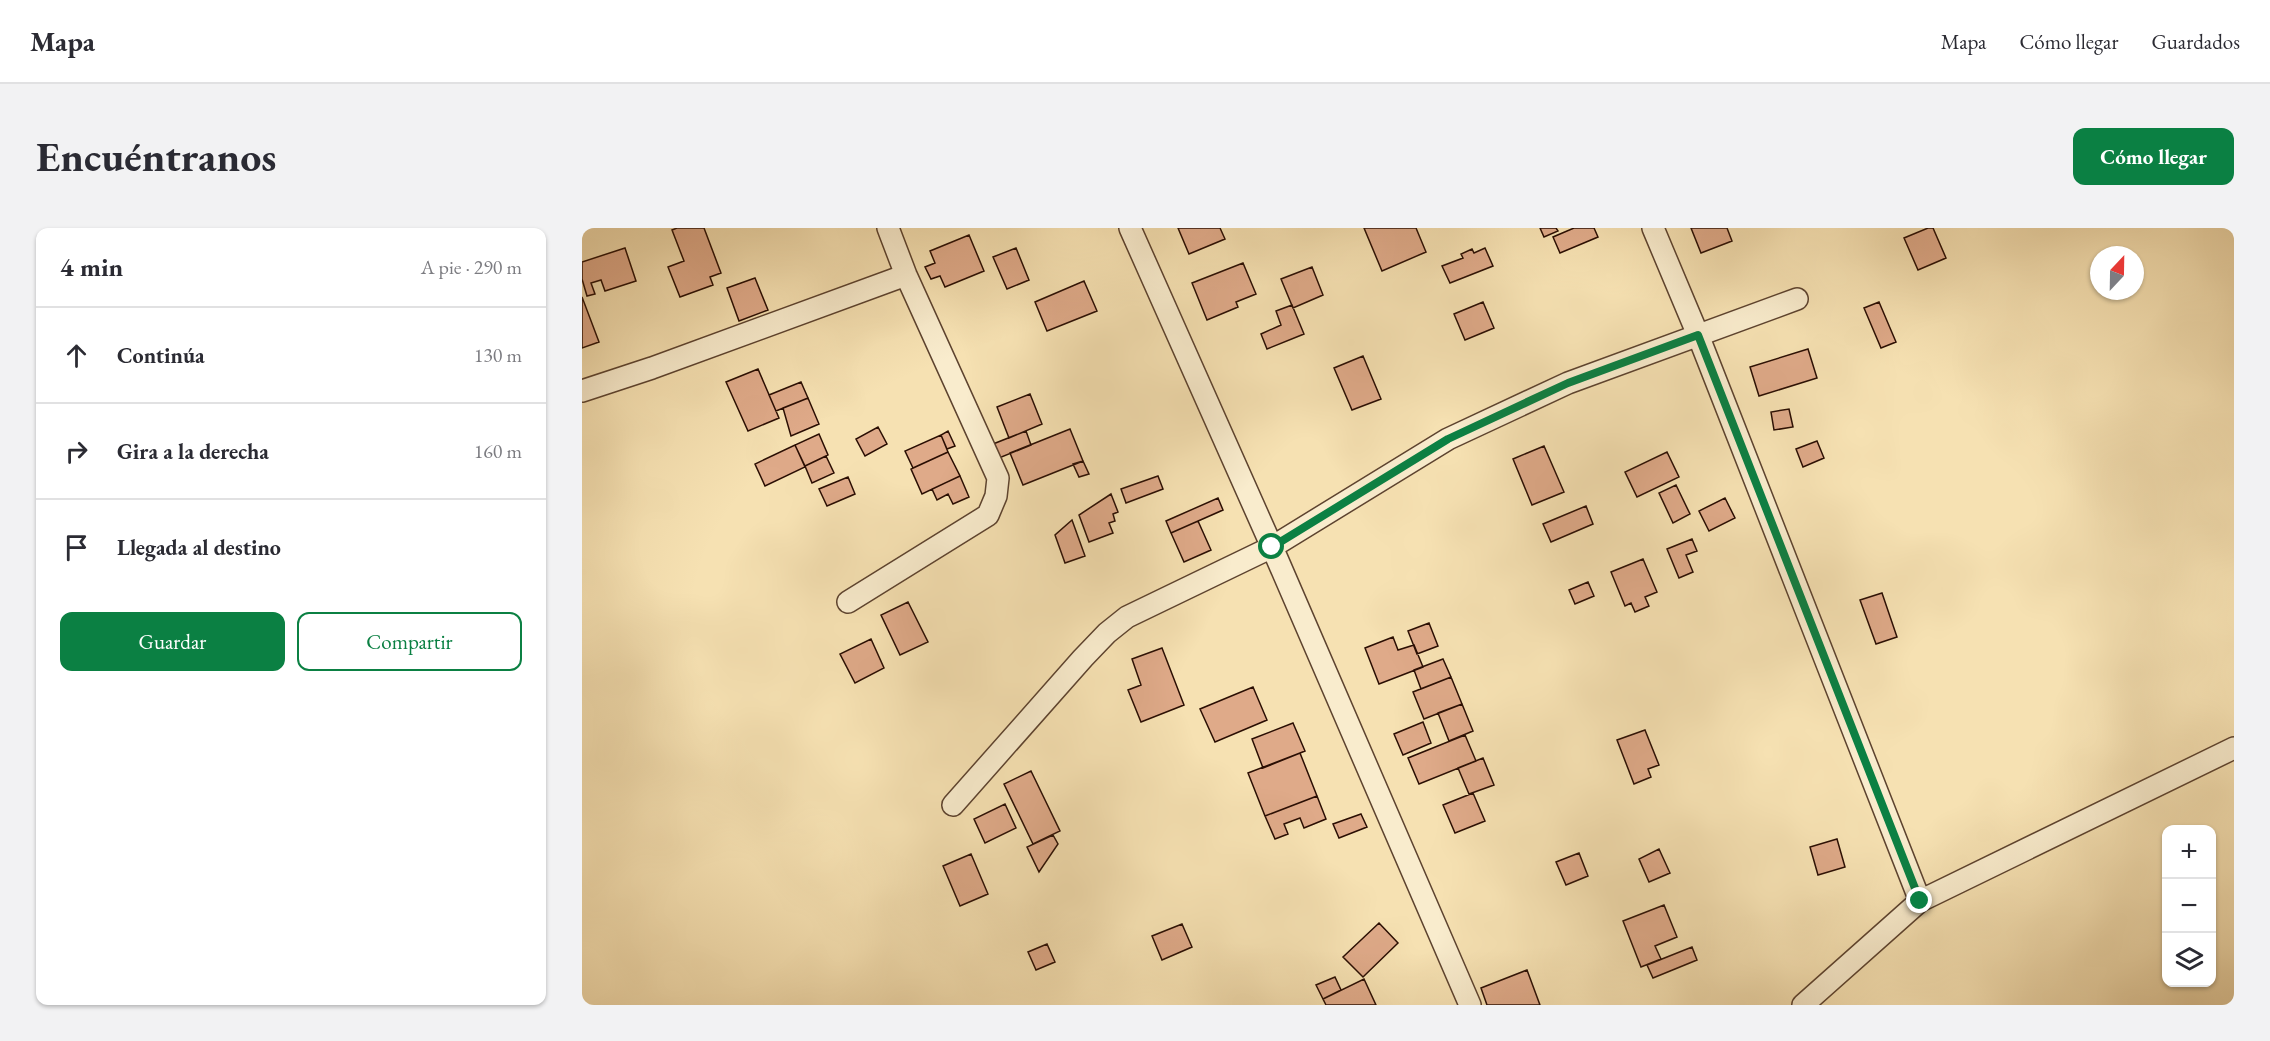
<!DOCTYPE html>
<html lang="es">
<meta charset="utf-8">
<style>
body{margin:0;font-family:"EB Garamond",serif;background:#f2f2f3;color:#2b2b33}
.controls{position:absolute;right:18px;bottom:18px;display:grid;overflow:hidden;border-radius:12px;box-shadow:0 2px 4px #0004}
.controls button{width:54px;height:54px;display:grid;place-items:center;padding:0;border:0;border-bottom:2px solid #e1e1e2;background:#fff;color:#2b2b33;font:30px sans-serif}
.compass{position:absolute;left:1508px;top:18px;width:54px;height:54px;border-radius:50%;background:#fff;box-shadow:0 2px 4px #0004;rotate:22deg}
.stop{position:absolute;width:18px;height:18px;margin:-14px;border:4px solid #0b8043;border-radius:50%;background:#fff}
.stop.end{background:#0b8043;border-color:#fff;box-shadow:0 2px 6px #0008}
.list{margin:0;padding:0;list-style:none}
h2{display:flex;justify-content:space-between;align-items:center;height:78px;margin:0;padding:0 24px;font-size:26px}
h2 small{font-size:20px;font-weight:400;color:#7c7c81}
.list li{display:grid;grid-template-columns:39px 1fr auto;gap:18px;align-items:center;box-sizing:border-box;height:96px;padding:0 24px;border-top:2px solid #e1e1e2}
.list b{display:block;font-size:22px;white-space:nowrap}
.list em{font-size:20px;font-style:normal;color:#7c7c81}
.actions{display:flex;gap:12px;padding:18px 24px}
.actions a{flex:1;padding:14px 0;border:2px solid #0b8043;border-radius:12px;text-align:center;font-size:21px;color:#0b8043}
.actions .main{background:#0b8043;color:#fff}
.icon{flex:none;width:33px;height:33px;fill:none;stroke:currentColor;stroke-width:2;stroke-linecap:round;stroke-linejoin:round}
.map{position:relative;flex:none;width:1652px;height:777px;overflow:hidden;border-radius:12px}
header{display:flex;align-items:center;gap:36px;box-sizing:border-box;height:84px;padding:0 30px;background:#fff;border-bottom:2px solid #e1e1e2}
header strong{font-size:28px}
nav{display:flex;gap:33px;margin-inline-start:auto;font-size:21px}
.intro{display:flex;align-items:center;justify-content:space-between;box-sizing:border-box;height:144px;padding:0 36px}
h1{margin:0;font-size:42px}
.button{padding:15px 27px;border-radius:12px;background:#0b8043;color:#fff;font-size:21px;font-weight:700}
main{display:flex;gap:36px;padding:0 36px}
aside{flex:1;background:#fff;border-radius:12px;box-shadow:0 2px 4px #0004}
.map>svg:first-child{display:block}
.building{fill:#dfaa89;stroke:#2a0e03;stroke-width:1.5}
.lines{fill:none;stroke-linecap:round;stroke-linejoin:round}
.minor-casing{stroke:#5d432f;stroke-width:24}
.minor{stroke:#f9eccd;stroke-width:21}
.route{stroke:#0b8043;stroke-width:8}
</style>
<header>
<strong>Mapa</strong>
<nav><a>Mapa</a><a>Cómo llegar</a><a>Guardados</a></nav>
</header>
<div class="intro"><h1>Encuéntranos</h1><a class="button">Cómo llegar</a></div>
<main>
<aside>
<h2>4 min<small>A pie · 290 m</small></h2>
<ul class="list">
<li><svg class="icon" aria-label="ahead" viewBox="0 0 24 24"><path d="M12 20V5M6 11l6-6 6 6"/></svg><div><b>Continúa</b></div><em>130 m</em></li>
<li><svg class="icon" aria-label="right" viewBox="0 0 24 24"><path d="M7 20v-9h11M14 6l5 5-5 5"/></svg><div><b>Gira a la derecha</b></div><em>160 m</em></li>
<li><svg class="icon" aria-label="arrive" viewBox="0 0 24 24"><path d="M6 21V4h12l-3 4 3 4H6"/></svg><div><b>Llegada al destino</b></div></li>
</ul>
<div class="actions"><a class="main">Guardar</a><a>Compartir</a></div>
</aside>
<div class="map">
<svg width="1652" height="777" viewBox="0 0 1652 777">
<rect width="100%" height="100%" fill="#f6e1b2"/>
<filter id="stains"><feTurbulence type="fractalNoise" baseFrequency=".00333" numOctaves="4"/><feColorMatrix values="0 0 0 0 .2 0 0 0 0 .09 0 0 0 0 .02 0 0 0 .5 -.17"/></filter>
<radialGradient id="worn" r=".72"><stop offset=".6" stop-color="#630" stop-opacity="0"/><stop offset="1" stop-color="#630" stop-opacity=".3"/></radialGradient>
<path class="building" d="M 95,0 L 122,0 L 139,45 L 128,49 L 131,57 L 98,69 L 86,39 L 102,33 L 90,2 Z
M 596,0 L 638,0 L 643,11 L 607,26 Z
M 782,0 L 834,0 L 844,24 L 800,43 Z
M 958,0 L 974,0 L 976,3 L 962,9 Z
M 992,0 L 1012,0 L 1016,9 L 978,25 L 971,9 Z
M 1109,0 L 1145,0 L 1150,13 L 1119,25 Z
M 1346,0 L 1351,0 L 1364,30 L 1336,42 L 1322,10 Z
M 387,7 L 402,43 L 363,59 L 358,48 L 349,51 L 343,39 L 353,35 L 348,23 Z
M 43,20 L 54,53 L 23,63 L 19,52 L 9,55 L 13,66 L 5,68 L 0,51 L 0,34 Z
M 434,20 L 447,52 L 425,61 L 411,29 Z
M 903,20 L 911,38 L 868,55 L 860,38 L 881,30 L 879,26 L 890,21 L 892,25 Z
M 661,35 L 674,66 L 654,74 L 656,79 L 625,92 L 610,55 Z
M 730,39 L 741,67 L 711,80 L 699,51 Z
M 173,50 L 186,82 L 157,93 L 145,60 Z
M 502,53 L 515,83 L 465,103 L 453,74 Z
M 0,69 L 17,114 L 0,120 Z
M 901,74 L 912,100 L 883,112 L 872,86 Z
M 1297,74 L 1314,114 L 1299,120 L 1282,80 Z
M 710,77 L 722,106 L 685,121 L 679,106 L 699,97 L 694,83 Z
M 1226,121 L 1235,150 L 1177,168 L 1168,139 Z
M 781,128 L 799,171 L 770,182 L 752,140 Z
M 176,141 L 197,190 L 166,203 L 144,154 Z
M 219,154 L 226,170 L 194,183 L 187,167 Z
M 448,166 L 460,196 L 427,210 L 415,179 Z
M 226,170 L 237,196 L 209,208 L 201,180 Z
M 1207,181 L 1211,199 L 1192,202 L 1189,184 Z
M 296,199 L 305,216 L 283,228 L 274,211 Z
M 488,201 L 501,233 L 441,257 L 428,225 Z
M 366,203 L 373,218 L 365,221 L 359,207 Z
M 444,203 L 449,217 L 412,232 L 406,218 Z
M 237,206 L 246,227 L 223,238 L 213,217 Z
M 359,207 L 366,224 L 331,240 L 323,223 Z
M 1235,213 L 1242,230 L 1221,239 L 1214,221 Z
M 213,217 L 223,239 L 183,258 L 173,236 Z
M 962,218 L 982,264 L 950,277 L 931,231 Z
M 366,224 L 378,248 L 340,266 L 329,241 Z
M 1085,224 L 1097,249 L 1055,269 L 1043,244 Z
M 244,228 L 252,245 L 230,255 L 223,238 Z
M 501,233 L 507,246 L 497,249 L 491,236 Z
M 378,248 L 387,269 L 371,276 L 366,266 L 355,272 L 350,261 Z
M 576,248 L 581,261 L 544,275 L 539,261 Z
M 266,249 L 273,266 L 245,278 L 237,261 Z
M 1094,257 L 1108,286 L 1091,295 L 1077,265 Z
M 529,266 L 536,284 L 531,286 L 533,293 L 527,295 L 531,305 L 507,314 L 497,287 Z
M 636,270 L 641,282 L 589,305 L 584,293 Z
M 1143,270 L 1153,290 L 1127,303 L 1117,283 Z
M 1004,278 L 1011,296 L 969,314 L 961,296 Z
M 490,292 L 503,328 L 483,335 L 473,307 Z
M 616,293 L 629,322 L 602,334 L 589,305 Z
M 1110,311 L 1115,323 L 1104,327 L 1111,344 L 1097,350 L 1085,321 Z
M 1061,331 L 1075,364 L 1063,369 L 1067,378 L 1053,384 L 1049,375 L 1043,378 L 1029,344 Z
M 1006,354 L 1012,368 L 993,376 L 987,362 Z
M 1300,365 L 1315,409 L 1294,416 L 1278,372 Z
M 326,374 L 346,414 L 318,427 L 299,387 Z
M 847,395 L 856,418 L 835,426 L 826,403 Z
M 811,409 L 816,422 L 832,417 L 841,439 L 797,456 L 783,420 Z
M 289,411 L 302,440 L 273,455 L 258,426 Z
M 580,420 L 602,477 L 559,494 L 546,462 L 559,457 L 550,431 Z
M 861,431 L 869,449 L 839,461 L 832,442 Z
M 869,449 L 880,476 L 842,491 L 831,464 Z
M 671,459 L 685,492 L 633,514 L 618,481 Z
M 880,476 L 891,503 L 867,513 L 856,485 Z
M 841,494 L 849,515 L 821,527 L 812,506 Z
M 711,495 L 723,523 L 681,540 L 670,511 Z
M 1063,502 L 1077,537 L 1066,541 L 1069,549 L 1052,556 L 1035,512 Z
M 883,507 L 894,533 L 837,556 L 826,530 Z
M 718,525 L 735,568 L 683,588 L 666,545 Z
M 901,530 L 912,557 L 887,566 L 876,540 Z
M 449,543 L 478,603 L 451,616 L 422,556 Z
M 891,565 L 903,593 L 873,605 L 861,577 Z
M 735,568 L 744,591 L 722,600 L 718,590 L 702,596 L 706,606 L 693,611 L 683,588 Z
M 423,576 L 434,600 L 403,615 L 392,591 Z
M 779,586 L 785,599 L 757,610 L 751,596 Z
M 471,607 L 476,616 L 457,644 L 445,619 Z
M 1255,611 L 1263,639 L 1236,647 L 1228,619 Z
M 1077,621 L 1088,645 L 1067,654 L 1057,631 Z
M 997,625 L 1006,648 L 984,657 L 974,634 Z
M 389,626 L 406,666 L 378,678 L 361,638 Z
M 1082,677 L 1095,709 L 1073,718 L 1079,731 L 1059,739 L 1041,693 Z
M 797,695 L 816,715 L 781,749 L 761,729 Z
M 600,696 L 610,719 L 580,732 L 570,708 Z
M 465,716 L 473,734 L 454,742 L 446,724 Z
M 1110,719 L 1115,732 L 1071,750 L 1065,737 Z
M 945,742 L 958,777 L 905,777 L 899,760 Z
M 753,749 L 759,762 L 741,771 L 734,757 Z
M 782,751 L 794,777 L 744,777 L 741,771 Z"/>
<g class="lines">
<defs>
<path id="minor" d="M 548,0 L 690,319 L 888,777
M 1071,0 L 1116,107 L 1338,673
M 0,163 L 70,140 L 324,47
M 266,374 L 406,287 L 414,268 L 416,250 L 324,47 L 306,0
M 371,577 L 501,430 L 525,405 L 545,389 L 690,319 L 866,211 L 986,155 L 1215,71
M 1221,777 L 1338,673 L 1652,520"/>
</defs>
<use href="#minor" class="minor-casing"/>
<use href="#minor" class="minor"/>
</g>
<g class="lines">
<path class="route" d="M 690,319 L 866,211 L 986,155 L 1116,107 L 1338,673"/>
</g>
<rect width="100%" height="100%" filter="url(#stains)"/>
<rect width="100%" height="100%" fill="url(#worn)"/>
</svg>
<div class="controls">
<button>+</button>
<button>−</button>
<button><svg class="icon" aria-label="layers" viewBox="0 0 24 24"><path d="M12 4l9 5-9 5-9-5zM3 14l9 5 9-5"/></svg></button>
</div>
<svg class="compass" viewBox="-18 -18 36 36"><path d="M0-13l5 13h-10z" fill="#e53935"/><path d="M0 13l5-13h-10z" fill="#7c7c81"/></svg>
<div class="stop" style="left:690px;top:319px"></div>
<div class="stop end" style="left:1338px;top:673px"></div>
</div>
</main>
